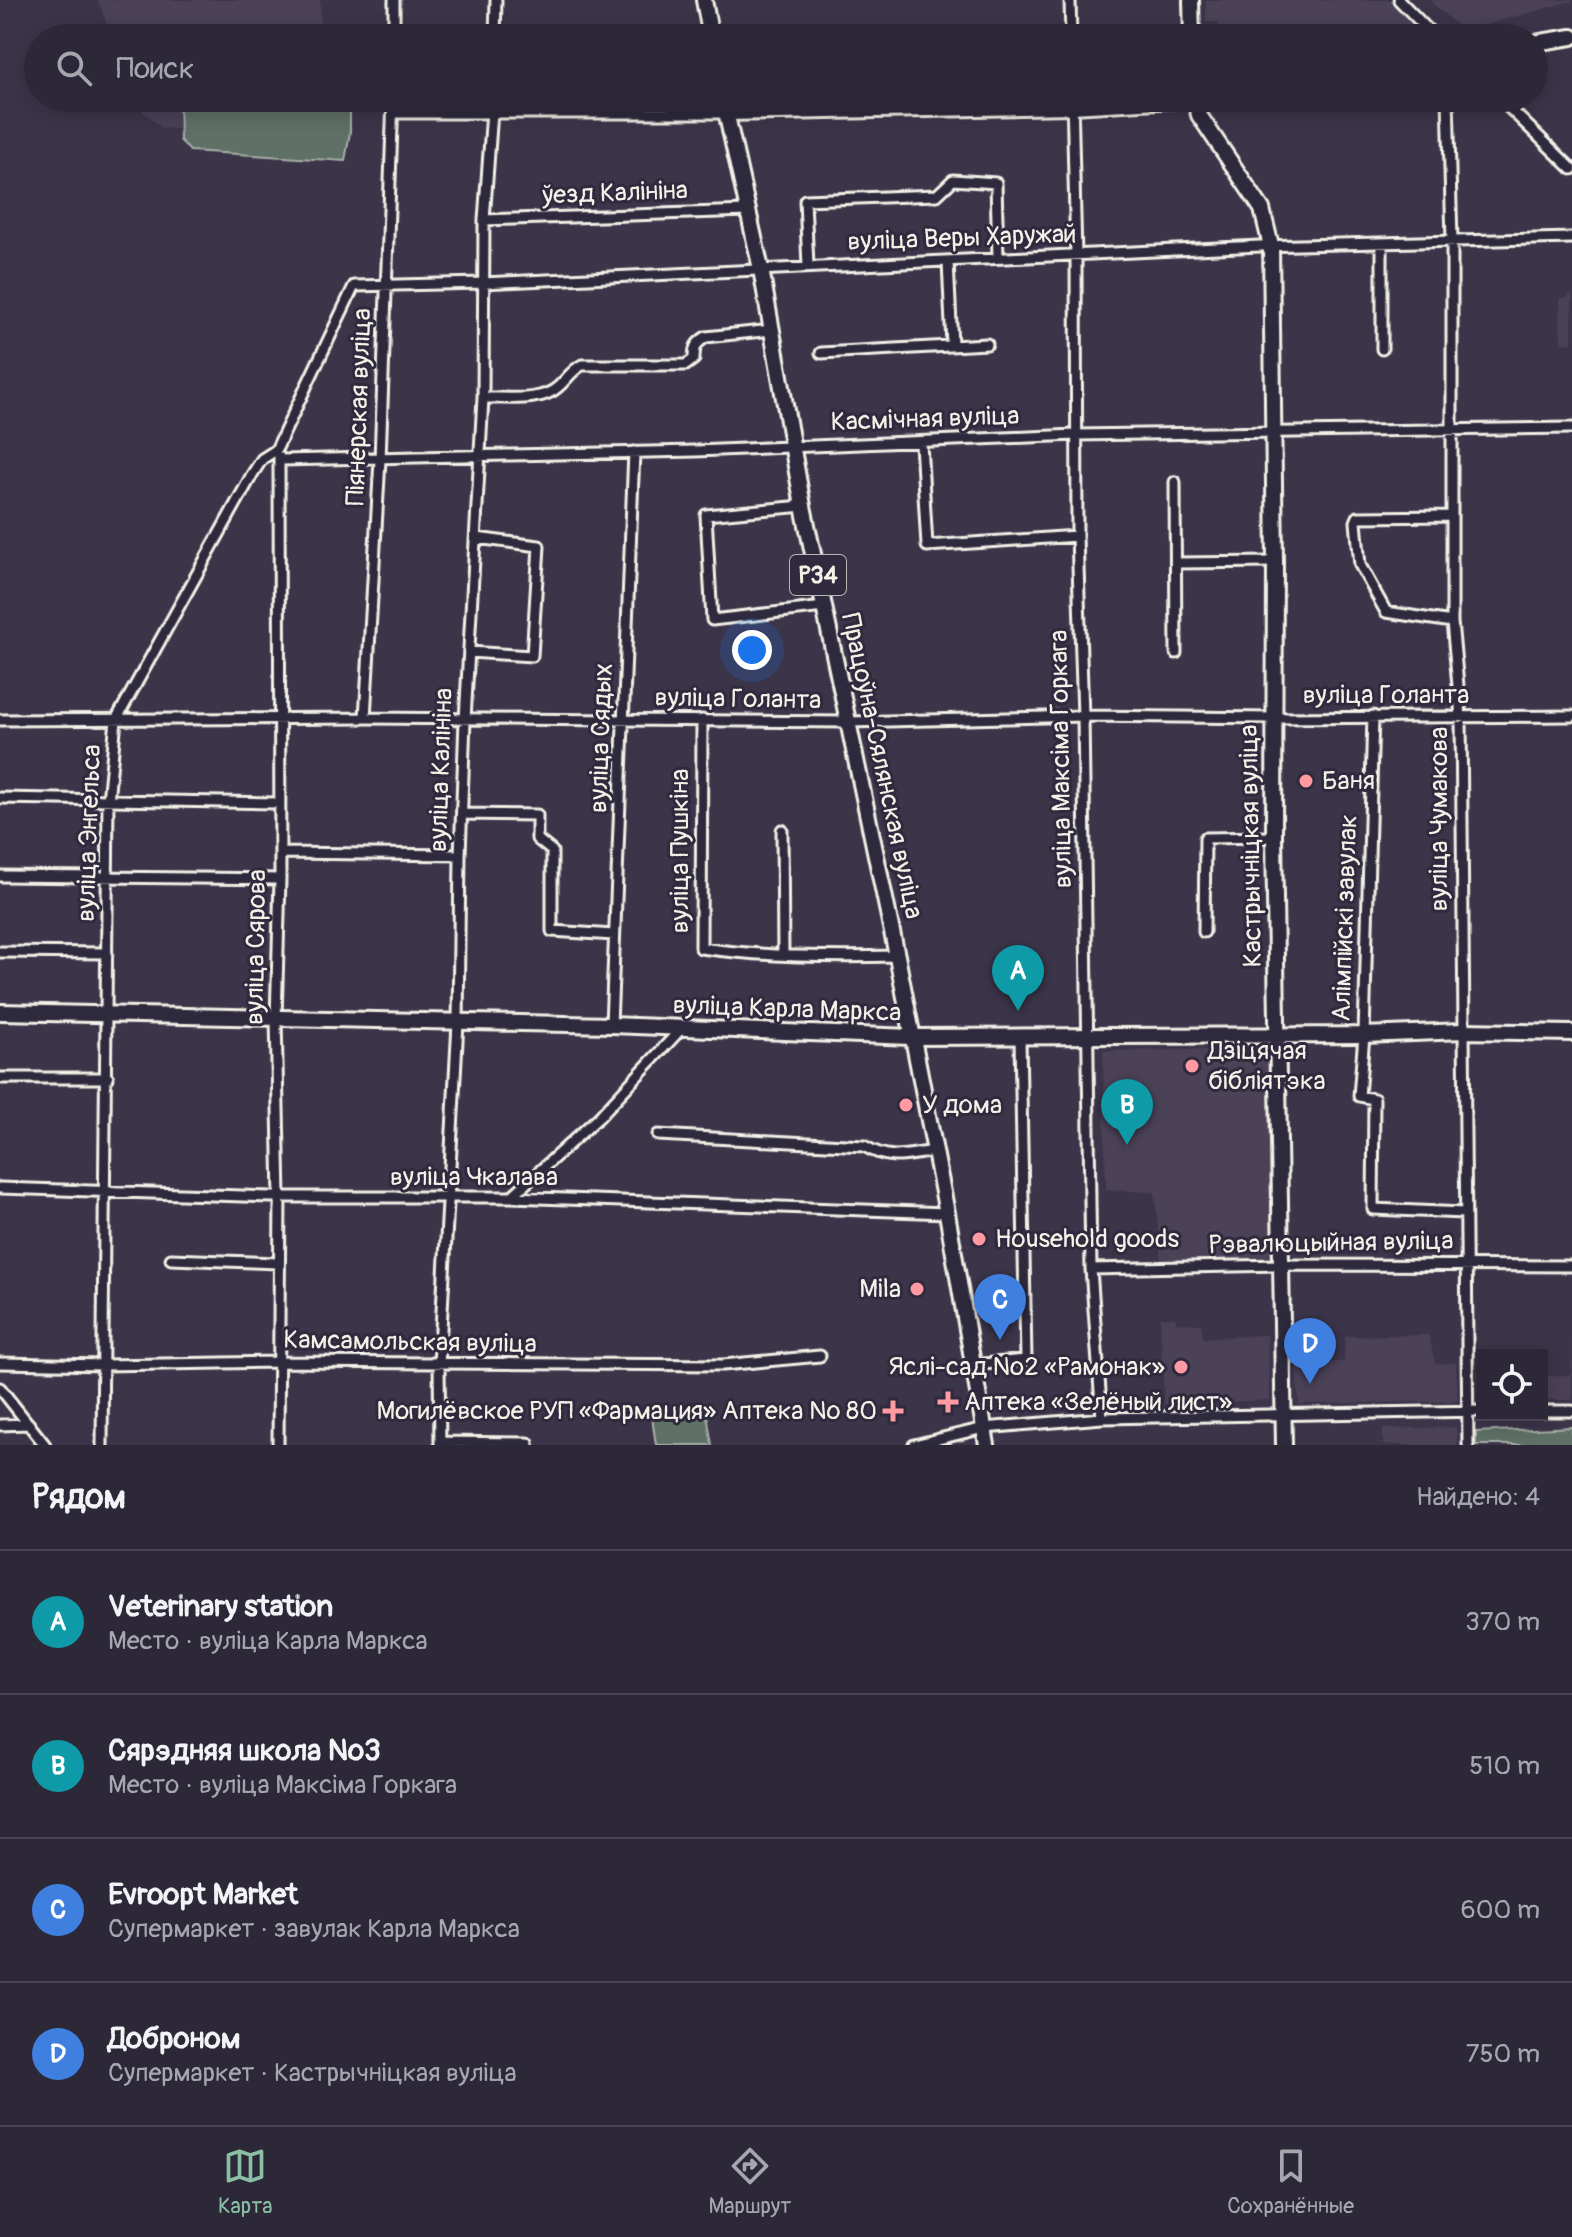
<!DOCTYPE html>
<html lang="ru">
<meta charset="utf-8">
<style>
body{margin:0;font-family:Pangolin,sans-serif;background:#393443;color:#f1f3f6}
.controls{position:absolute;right:24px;bottom:24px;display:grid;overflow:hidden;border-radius:0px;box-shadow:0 4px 20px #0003}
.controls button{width:72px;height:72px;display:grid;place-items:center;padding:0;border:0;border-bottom:2px solid #484453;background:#2d2838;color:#f1f3f6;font:40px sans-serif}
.you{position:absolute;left:752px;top:650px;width:28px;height:28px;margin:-20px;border:6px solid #fff;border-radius:50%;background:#1a73e8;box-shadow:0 0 0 12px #1a73e833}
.badge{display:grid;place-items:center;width:52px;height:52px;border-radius:50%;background:#8abfa5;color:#fff;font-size:26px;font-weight:700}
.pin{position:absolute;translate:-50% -66px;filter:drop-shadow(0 2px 4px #0008)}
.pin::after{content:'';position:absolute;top:42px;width:28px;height:24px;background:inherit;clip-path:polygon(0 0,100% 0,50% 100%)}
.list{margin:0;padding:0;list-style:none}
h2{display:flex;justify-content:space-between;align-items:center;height:104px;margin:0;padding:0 32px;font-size:34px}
h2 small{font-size:26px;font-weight:400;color:#a7a6ae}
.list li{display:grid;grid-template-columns:52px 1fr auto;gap:24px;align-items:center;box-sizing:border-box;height:144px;padding:0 32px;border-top:2px solid #484453}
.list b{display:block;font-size:30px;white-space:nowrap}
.list p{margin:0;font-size:26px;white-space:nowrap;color:#a7a6ae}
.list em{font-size:26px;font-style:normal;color:#a7a6ae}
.icon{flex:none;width:44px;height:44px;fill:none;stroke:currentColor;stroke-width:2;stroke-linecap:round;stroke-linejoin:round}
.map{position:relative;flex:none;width:1572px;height:1445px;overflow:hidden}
.search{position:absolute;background:#2d2838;box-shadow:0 4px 20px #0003;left:24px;right:24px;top:24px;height:88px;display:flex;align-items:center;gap:20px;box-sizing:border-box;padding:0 28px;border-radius:44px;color:#a7a6ae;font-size:30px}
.sheet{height:680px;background:#2d2838}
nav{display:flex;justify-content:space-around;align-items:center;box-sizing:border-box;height:112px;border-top:2px solid #484453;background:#2d2838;font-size:22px;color:#a7a6ae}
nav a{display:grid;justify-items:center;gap:4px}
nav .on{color:#8abfa5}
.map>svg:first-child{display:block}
.built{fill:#4c4259}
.green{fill:#5e6f66;stroke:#a9b0a7;stroke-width:2}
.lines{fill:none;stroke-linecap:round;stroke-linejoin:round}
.street-casing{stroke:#f4f1e8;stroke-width:15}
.secondary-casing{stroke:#f4f1e8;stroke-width:20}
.primary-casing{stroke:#f4f1e8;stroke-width:20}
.street{stroke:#2f2a3d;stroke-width:9}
.secondary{stroke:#2f2a3d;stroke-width:14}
.primary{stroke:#2f2a3d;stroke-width:14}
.poi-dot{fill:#ff9aa2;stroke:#2f2a3d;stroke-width:3}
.labels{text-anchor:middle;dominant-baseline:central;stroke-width:6;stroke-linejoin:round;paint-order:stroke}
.shield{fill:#2f2a3d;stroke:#b9b5b5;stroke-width:2}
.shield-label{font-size:24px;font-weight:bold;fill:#f4f1e8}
.street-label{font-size:26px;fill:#f4f1e8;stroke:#2f2a3d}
.poi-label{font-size:26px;fill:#f4f1e8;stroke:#2f2a3d;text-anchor:start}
</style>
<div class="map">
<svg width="1572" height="1445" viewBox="0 0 1572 1445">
<rect width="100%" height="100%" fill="#3c354a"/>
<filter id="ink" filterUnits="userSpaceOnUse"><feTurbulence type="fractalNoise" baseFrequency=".0125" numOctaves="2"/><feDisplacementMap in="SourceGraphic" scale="16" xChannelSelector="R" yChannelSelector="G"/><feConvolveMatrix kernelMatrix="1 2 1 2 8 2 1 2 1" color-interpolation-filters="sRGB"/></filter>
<g filter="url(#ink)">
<path class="built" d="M 98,0 L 320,0 L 321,38 L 112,38 Z
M 1206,0 L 1388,0 L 1425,38 L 1220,38 L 1219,22 L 1206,22 Z
M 1429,0 L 1572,0 L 1572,1 L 1475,28 L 1457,26 Z
M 128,98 L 179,98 L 178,129 L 162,128 Z
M 1572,294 L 1572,343 L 1561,343 L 1560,298 L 1568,298 L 1568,295 Z
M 1269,1049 L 1271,1259 L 1161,1261 L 1155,1192 L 1106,1190 L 1103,1051 Z
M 1160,1317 L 1175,1318 L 1176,1323 L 1201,1324 L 1203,1338 L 1267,1335 L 1270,1400 L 1164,1404 Z
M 1429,1335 L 1435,1364 L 1456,1363 L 1458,1401 L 1299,1404 L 1296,1363 L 1344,1362 L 1345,1336 Z
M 1572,1338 L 1572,1400 L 1542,1400 L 1542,1376 L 1571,1375 Z
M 1456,1427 L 1457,1445 L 1383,1445 L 1383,1429 Z"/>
<path class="green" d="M 179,98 L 350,98 L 350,132 L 345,161 L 190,151 L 180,140 Z
M 706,1409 L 712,1445 L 656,1445 L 652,1418 Z
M 1572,1427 L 1572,1445 L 1476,1445 L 1476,1432 Z"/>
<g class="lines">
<defs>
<path id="street" d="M 1070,0 L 1071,38
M 1399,0 L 1436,38
M 394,38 L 394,0
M 495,38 L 496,0
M 1072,98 L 1076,256 L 1077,536 L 1083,716 L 1091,1269 L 1102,1418
M 1448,98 L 1452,241 L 1452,622 L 1461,717 L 1468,1445
M 1499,98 L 1572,169
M 393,113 L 726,113
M 484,220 L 748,211
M 1382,244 L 1382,349
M 948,262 L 952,345
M 808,266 L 805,200 L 937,195 L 953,180 L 996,183 L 998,258
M 821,353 L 987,344
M 483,398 C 505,397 541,403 558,387 C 567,379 571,371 582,365 L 686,365 L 694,359 C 694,347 696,343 706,337 L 772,330
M 921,443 L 927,546 L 1077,536
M 281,460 L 696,451 L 1076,435 L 1572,428
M 1175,482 L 1176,653
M 803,506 L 706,515 L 712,620 L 824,607
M 1177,563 L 1275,562
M 1452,622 L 1386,612 L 1360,565 L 1356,522 L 1358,517 L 1452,516
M 469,652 L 532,656 L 539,546 L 476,538
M 1373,716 L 1364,1035 L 1359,1096 L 1374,1099 L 1373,1209 L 1464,1213
M 365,718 L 380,460 L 393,98
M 0,720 L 365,718 L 849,722 L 1083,716 L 1274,718 L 1572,716
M 702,720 L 701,948 C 766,957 832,958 897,956
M 0,798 L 279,803
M 463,814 L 537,815 L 537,839 L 552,851 L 552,931 L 614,935
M 782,830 L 783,955
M 280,853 L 460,855
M 0,876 L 280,879
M 1204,932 L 1205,838 L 1274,837
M 0,952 L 107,953
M 611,1025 L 634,452
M 0,1078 L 108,1078
M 658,1135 L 864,1146 C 892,1162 904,1155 935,1151
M 0,1188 L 271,1197 L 511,1197 L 947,1213
M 511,1197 L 599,1117 L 681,1029
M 171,1259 L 278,1263
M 1091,1269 L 1282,1265 L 1572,1266
M 0,1363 L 104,1365 L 279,1362 L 723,1365 L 820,1356
M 972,1365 L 1026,1360 L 1020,1038
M 0,1388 L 45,1445
M 1542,1411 L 1572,1411
M 0,1425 L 29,1424
M 440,1442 L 528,1443 L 528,1445
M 102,1445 L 108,801 L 116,720 L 253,473 L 262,459 L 276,450 L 354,286 L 483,283 L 1260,246 L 1572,238
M 278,1445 L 280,1197 L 276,1019 L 280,879 L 279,457
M 440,1445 L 439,1365 L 458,1023 L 460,855 L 465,720 L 483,398 L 484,220 L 493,98
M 914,1445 L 984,1428 L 1102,1418 L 1482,1411"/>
<path id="secondary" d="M 1191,0 L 1192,38
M 1534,43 L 1572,37
M 1195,98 L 1199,115 L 1262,209 L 1271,246 L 1275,562 L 1274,837 L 1284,1445
M 726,113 L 1072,106 L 1209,98
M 0,1012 L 611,1025 L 911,1037 L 1364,1035 L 1463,1031 L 1572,1033"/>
<path id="primary" d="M 704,0 L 711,38
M 723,98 L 761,269 L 803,506 L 897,956 L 947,1213 L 987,1445"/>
</defs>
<use href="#street" class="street-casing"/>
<use href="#secondary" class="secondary-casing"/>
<use href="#primary" class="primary-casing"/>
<use href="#street" class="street"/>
<use href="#secondary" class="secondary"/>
<use href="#primary" class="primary"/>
</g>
</g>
<g class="poi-dot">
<circle cx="1306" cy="781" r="8"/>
<circle cx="1192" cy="1066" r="8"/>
<circle cx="906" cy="1105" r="8"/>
<circle cx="979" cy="1239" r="8"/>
<circle cx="917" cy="1289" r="8"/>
<circle cx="1181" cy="1367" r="8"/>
<path d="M944 1390h8v8h8v8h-8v8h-8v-8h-8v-8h8z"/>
<path d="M889 1399h8v8h8v8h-8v8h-8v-8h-8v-8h8z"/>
</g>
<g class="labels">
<rect class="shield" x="790" y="555" width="56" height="40" rx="6"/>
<g class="shield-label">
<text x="818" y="575">Р34</text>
</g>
<g class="street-label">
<text transform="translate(615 193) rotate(-2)">ўезд Калініна</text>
<text transform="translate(962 238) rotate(-2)">вуліца Веры Харужай</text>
<text transform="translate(359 407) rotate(-88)">Піянерская вуліца</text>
<text transform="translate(925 419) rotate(-2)">Касмічная вуліца</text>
<text x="1386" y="695">вуліца Голанта</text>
<text transform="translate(738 699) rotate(1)">вуліца Голанта</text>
<text transform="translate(601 738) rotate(-88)">вуліца Сядых</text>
<text transform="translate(1061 759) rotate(-91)">вуліца Максіма Горкага</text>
<text transform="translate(882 766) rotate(78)">Працоўна-Сялянская вуліца</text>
<text transform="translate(441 770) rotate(-88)">вуліца Калініна</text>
<text transform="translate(1439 819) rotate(-90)">вуліца Чумакова</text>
<text transform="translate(89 833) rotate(-88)">вуліца Энгельса</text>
<text transform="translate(1251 846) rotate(-91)">Кастрычніцкая вуліца</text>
<text transform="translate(680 851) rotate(-90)">вуліца Пушкіна</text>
<text transform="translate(1345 918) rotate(-88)">Алімпійскі завулак</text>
<text transform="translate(256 947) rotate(-89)">вуліца Сярова</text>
<text transform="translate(787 1009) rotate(2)">вуліца Карла Маркса</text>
<text x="474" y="1177">вуліца Чкалава</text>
<text transform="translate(1331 1243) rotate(-1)">Рэвалюцыйная вуліца</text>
<text transform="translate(410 1342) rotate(1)">Камсамольская вуліца</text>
</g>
<g class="poi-label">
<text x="1322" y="781">Баня</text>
<text x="1208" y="1051">Дзіцячая<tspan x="1208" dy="30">бібліятэка</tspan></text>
<text x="922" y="1105">У дома</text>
<text x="995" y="1239">Household goods</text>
<text x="901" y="1289" text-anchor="end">Mila</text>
<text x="1165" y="1367" text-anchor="end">Яслі-сад №2 «Рамонак»</text>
<text x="964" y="1402">Аптека «Зелёный лист»</text>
<text x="877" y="1411" text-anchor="end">Могилёвское РУП «Фармация» Аптека № 80</text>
</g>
</g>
</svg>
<div class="controls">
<button><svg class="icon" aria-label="locate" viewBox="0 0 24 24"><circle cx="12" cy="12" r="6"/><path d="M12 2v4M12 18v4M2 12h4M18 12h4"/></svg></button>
</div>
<div class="you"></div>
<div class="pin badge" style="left:1018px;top:1011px;background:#0f9aa8">A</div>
<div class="pin badge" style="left:1127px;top:1145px;background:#0f9aa8">B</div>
<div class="pin badge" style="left:1000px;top:1340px;background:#3f7fe0">C</div>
<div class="pin badge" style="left:1310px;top:1384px;background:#3f7fe0">D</div>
<div class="search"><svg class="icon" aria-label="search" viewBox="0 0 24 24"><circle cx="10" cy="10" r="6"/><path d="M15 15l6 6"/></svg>Поиск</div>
</div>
<section class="sheet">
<h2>Рядом<small>Найдено: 4</small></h2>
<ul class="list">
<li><span class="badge" style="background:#0f9aa8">A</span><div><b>Veterinary station</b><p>Место · вуліца Карла Маркса</p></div><em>370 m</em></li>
<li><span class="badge" style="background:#0f9aa8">B</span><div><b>Сярэдняя школа №3</b><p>Место · вуліца Максіма Горкага</p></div><em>510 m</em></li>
<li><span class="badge" style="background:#3f7fe0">C</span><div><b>Evroopt Market</b><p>Супермаркет · завулак Карла Маркса</p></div><em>600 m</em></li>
<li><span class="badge" style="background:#3f7fe0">D</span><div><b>Доброном</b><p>Супермаркет · Кастрычніцкая вуліца</p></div><em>750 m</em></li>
</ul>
</section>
<nav>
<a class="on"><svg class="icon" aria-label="map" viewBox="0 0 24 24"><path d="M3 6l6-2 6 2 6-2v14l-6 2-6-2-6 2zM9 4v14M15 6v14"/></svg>Карта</a>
<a><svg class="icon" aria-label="directions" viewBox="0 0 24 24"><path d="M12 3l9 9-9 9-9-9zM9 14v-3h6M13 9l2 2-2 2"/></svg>Маршрут</a>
<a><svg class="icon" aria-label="saved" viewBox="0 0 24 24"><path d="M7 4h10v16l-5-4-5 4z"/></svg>Сохранённые</a>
</nav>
